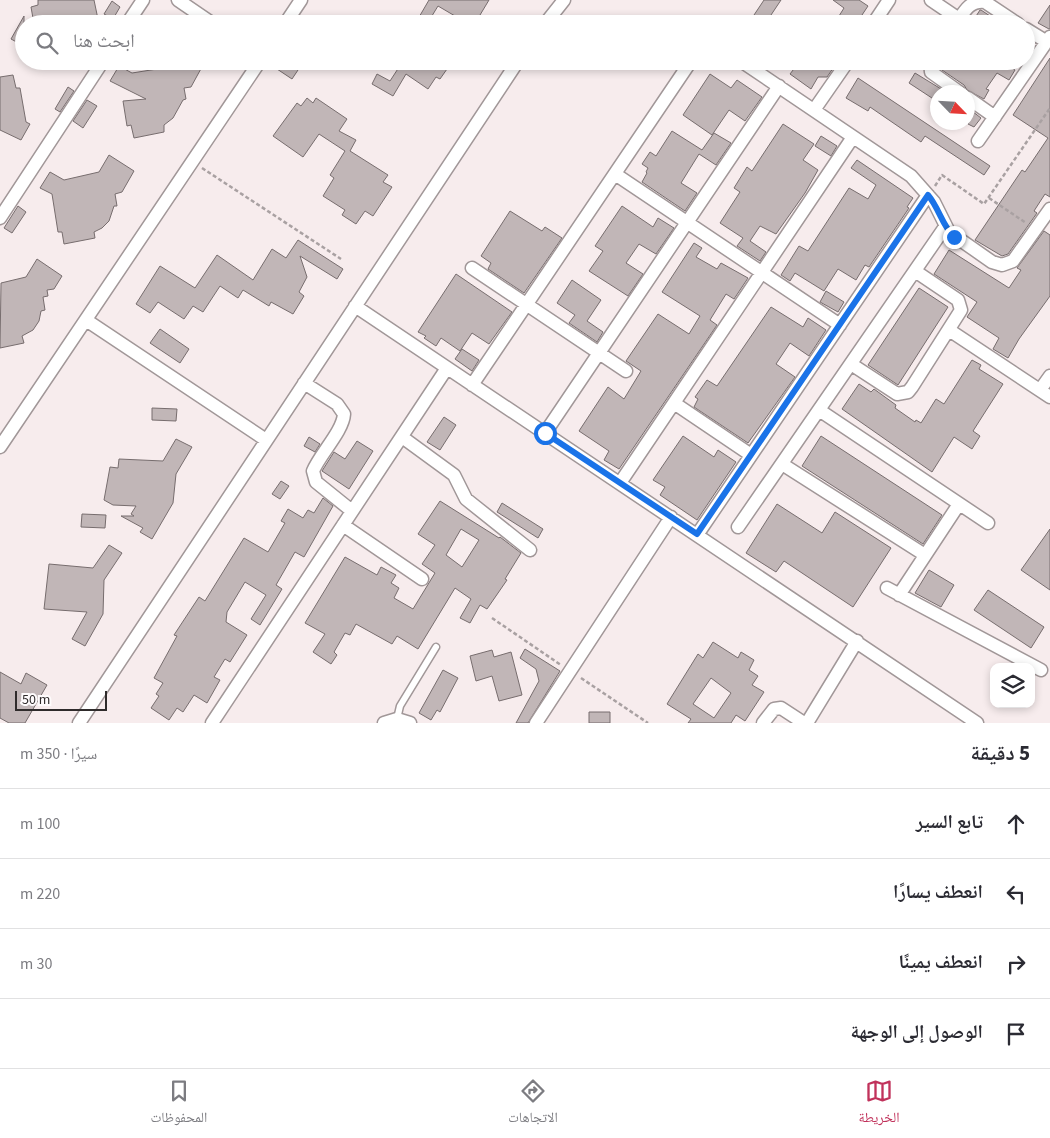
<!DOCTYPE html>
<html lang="ar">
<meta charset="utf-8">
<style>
body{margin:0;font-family:"Source Sans 3","Noto Naskh Arabic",sans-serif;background:#f7f7f7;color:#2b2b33;direction:rtl}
.controls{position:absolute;right:15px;bottom:15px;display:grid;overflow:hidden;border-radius:10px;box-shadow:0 2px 8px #0003}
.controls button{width:45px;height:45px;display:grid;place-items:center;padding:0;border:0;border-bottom:1px solid #e1e1e2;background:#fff;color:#2b2b33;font:25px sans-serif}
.compass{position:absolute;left:930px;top:85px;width:45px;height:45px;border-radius:50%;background:#fff;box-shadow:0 2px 8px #0003;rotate:115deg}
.scale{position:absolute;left:15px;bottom:12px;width:92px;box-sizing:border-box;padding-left:5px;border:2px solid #2f2b2b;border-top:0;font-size:14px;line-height:18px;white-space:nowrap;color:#2f2b2b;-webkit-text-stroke:4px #fefbfc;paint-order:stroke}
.stop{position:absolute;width:15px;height:15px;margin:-11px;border:4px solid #1a73e8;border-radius:50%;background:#fff}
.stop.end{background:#1a73e8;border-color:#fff;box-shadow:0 1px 5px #0008}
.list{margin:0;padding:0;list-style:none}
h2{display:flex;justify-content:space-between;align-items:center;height:65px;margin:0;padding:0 20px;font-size:21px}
h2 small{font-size:16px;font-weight:400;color:#7c7c81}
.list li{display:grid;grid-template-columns:32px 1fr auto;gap:15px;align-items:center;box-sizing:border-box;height:70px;padding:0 20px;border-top:1px solid #e1e1e2}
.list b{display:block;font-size:19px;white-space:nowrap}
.list em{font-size:16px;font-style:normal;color:#7c7c81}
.icon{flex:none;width:28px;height:28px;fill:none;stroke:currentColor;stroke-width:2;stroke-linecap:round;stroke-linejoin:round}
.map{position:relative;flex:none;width:1050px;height:723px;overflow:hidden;direction:ltr}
.search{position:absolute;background:#fff;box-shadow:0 2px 8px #0003;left:15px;right:15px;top:15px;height:55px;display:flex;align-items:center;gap:12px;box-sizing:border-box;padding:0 18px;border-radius:28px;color:#7c7c81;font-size:19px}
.sheet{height:345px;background:#fff}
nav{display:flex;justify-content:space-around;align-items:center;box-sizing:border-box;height:70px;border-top:1px solid #e1e1e2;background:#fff;font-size:14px;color:#7c7c81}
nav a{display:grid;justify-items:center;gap:2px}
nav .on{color:#c1325b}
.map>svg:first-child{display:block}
.building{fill:#c1b6b7;stroke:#776d6e;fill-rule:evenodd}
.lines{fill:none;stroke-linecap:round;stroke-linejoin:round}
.service-casing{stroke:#a19798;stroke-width:9}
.minor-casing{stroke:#a19798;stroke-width:15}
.path{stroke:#a9a1a2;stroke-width:2.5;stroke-dasharray:4 2.5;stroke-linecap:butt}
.service{stroke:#fff;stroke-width:6}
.minor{stroke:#fff;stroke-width:12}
.route{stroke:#1a73e8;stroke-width:6}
</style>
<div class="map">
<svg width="1050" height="723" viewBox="0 0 1050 723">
<rect width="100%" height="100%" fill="#f7eced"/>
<path class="building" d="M 38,0 L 94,0 L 99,24 L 34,24 L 31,7 L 38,5 Z
M 429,0 L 489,0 L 480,15 L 493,24 L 450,24 L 455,16 L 438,6 L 427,24 L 415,24 Z
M 764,0 L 781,0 L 769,18 L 778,24 L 748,24 Z
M 833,0 L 859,0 L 868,6 L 856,24 L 834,24 L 844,8 Z
M 112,1 L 120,7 L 113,19 L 104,14 Z
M 1050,5 L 1050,29 L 1049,29 L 1038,23 Z
M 980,10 L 981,10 L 1002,24 L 971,24 Z
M 24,16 L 24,46 L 11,39 Z
M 1050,58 L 1050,197 L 1045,194 L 1034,211 L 1037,213 L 1008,254 L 1002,256 L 975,240 L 1022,170 L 1025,172 L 1048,138 L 1013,115 Z
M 169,61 L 198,61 L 203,65 L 191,87 L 184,88 L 186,99 L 183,100 L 173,118 L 164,125 L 164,132 L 134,138 L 131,125 L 127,126 L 123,101 L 146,99 L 110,81 L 119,66 L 132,73 L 176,66 Z
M 281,61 L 298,70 L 292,79 L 277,69 Z
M 403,61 L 447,61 L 444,67 L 447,69 L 440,79 L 436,77 L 428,89 L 406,74 L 393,96 L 372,84 L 377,74 L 390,81 Z
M 800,61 L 838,61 L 827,77 L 818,77 L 811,89 L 790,74 Z
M 947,61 L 1000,61 L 1015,70 L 1009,80 L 997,73 L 986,89 L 989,90 L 984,99 L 967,90 L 964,85 L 942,70 Z
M 915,73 L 946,92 L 938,92 L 938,102 L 909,83 Z
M 710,74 L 731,88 L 737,80 L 762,97 L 745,121 L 729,110 L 712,135 L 683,115 Z
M 13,75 L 16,88 L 20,88 L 26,122 L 30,124 L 21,140 L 0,130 L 0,77 Z
M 858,78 L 990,166 L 984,175 L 925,136 L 921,142 L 870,107 L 868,111 L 846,98 Z
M 68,87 L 74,91 L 60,112 L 55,109 Z
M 307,98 L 313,103 L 316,98 L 347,119 L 339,131 L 356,140 L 350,151 L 388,175 L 383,182 L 392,187 L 373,216 L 365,211 L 356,224 L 342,215 L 345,210 L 323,196 L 334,178 L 330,175 L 345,151 L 319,134 L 303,157 L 273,136 L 297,103 L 301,106 Z
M 87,100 L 97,106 L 83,128 L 73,121 Z
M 968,108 L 981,118 L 974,127 L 968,124 Z
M 783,124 L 814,144 L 803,160 L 818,170 L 805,193 L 776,234 L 760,226 L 750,241 L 766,252 L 760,261 L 737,246 L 743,238 L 720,223 L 740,192 L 734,188 L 747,167 L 752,171 Z
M 672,131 L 702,150 L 714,133 L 731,143 L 716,165 L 699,154 L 681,183 L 697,193 L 685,211 L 642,182 L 647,173 L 646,172 L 648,168 L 642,164 L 650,152 L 656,156 Z
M 821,136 L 837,146 L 831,156 L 815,146 Z
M 109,155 L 134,171 L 122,192 L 115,194 L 117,206 L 114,206 L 109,221 L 102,228 L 94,232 L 95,238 L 64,244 L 62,232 L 58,232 L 52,194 L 40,188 L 50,172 L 64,180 L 99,172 Z
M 857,160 L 913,198 L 907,207 L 909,208 L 869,267 L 865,265 L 856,280 L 838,269 L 824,291 L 795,273 L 790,281 L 781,275 L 799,246 L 808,251 L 849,188 L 868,199 L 876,185 L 851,168 Z
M 18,206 L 26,212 L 12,233 L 4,228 Z
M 622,206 L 653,227 L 658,218 L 674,228 L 656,254 L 639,244 L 626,263 L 643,274 L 628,296 L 589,271 L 603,251 L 595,246 Z
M 510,211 L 542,231 L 545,227 L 562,238 L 524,293 L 488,269 L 491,263 L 481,256 Z
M 1044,231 L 1050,235 L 1050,296 L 1019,339 L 1008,358 L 993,349 L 999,338 L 967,317 L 977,302 L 934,274 L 949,250 L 1009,288 L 1021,270 L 1017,268 Z
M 298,240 L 343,269 L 337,279 L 300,256 L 307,277 L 299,292 L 304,296 L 293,314 L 271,302 L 269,306 L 243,290 L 238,298 L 220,286 L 203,312 L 193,306 L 184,319 L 158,302 L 150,313 L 136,304 L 160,266 L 195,288 L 217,255 L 253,280 L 272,249 L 286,258 Z
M 694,243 L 702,248 L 696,257 L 717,269 L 721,263 L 748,278 L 734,299 L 726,294 L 710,320 L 717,325 L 619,469 L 604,460 L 609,451 L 579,431 L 608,387 L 624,399 L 641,371 L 626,361 L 658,314 L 689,334 L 700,316 L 662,292 Z
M 37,259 L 62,276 L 54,289 L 47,290 L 48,296 L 43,297 L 45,310 L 41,311 L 39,321 L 33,330 L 22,336 L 24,343 L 0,348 L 1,283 L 26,277 Z
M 456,274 L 512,312 L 489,344 L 472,333 L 460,351 L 441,338 L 436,346 L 424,338 L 426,336 L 418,332 Z
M 572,280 L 601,300 L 587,321 L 603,332 L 597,342 L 569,323 L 575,315 L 557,303 Z
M 919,288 L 948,307 L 898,385 L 868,365 Z
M 826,291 L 844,302 L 838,312 L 820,302 Z
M 771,307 L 803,327 L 808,318 L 826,330 L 809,356 L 790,343 L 776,364 L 795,377 L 748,443 L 694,407 L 698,399 L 695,397 L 707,380 L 717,386 Z
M 160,329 L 189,349 L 180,363 L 150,343 Z
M 462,349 L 479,360 L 472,371 L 455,359 Z
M 972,360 L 981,365 L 979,369 L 1003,384 L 973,431 L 980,436 L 972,449 L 954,437 L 932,472 L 842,409 L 859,384 L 871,392 L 874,389 L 896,405 L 895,408 L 915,422 L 916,420 L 921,423 L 936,399 L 944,404 Z
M 152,408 L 177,409 L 176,421 L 152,420 Z
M 444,417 L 456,425 L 440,450 L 427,442 Z
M 683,436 L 714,457 L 718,450 L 736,462 L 697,520 L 660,495 L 665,487 L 653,480 Z
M 821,436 L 942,515 L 923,544 L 802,466 Z
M 309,437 L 320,444 L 315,452 L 304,446 Z
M 176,439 L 192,447 L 176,474 L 173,503 L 152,539 L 140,532 L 143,528 L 121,516 L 134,516 L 131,514 L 136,506 L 113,505 L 104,500 L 110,467 L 118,468 L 119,459 L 163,461 Z
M 357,441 L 373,451 L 349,489 L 322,471 L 334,452 L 345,459 Z
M 281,481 L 289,486 L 280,499 L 272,494 Z
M 323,498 L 333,506 L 304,557 L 295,552 L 276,585 L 282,589 L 260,625 L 251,619 L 266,595 L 245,582 L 227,612 L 226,622 L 247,635 L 230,662 L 225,659 L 214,677 L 220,680 L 207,703 L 194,695 L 183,712 L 177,708 L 169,720 L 151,708 L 159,696 L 156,694 L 163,683 L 154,678 L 177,636 L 174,635 L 199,597 L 205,601 L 244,538 L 268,552 L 285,523 L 281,521 L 288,509 L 303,518 L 308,510 L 314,513 Z
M 440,501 L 499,538 L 500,537 L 521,553 L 505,579 L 507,580 L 487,609 L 480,605 L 470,623 L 460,618 L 471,599 L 455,588 L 418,649 L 397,636 L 392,644 L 356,624 L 350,635 L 345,633 L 334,652 L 337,655 L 331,664 L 313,652 L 325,634 L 305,623 L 345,557 L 377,575 L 381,567 L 396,575 L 391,583 L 399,588 L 394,598 L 413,609 L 435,573 L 422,564 L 435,545 L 418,534 ZM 461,529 L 479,540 L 462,567 L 446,555 Z
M 502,503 L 543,529 L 538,538 L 497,512 Z
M 777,504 L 822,533 L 835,512 L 891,548 L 853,607 L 784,561 L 776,572 L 746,553 Z
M 82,514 L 106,515 L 105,528 L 81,527 Z
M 1050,529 L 1050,590 L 1021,570 Z
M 109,545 L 122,553 L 104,580 L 103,614 L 85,646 L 72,639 L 87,612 L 44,609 L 49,564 L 93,568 Z
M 929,570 L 954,585 L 941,607 L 915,593 Z
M 988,590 L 1044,627 L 1031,648 L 974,610 Z
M 713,642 L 738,658 L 741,652 L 754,660 L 749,670 L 758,676 L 752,685 L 764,692 L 745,721 L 736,715 L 731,723 L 688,723 L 691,719 L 667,704 L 698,654 L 703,658 ZM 711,678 L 731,693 L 714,718 L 693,704 Z
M 525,649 L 560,671 L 528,723 L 516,723 L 539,681 L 536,669 L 520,658 Z
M 492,650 L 494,657 L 511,652 L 522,695 L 499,701 L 492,676 L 476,681 L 470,656 Z
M 443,670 L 458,678 L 440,712 L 437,710 L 431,720 L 419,713 Z
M 0,672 L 21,684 L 26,673 L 47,685 L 25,723 L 9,723 L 0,718 Z
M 589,712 L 610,712 L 610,723 L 589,723 Z"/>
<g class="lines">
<defs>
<path id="service" d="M 397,719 L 400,706 L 436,647"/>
<path id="minor" d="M 178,0 L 213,24
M 931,0 L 959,19
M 127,24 L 143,0
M 285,24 L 301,0
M 545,24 L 564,0
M 873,24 L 889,0
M 956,24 C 964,12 969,0 985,2 L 1018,24
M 1026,29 L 1047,42
M 741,61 L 911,176 L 934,202 L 949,232 L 992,262 L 1002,265 L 1013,261 L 1050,209
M 930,61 L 931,72 L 959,92
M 968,98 L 995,117
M 814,110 L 848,61
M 978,141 L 1050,37
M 615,174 L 840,325
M 0,218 L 103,61
M 472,268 L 626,371
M 355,306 L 977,723
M 86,320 L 266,440
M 949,330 L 1050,397
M 851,364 L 897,394 L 908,392 L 912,387 L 961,310 L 958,300 L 915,271
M 304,383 L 337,404 L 344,414 C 343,431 320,454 313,471 L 316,482 L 352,511
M 472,385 L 691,61
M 1040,390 L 1050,376
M 674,403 L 751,455
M 819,410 L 988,523
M 545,433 L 779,86
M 402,437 L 454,475 L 466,499 L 530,550
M 0,447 L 260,61
M 782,464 L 925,555
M 620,483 L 853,137
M 343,525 L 422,579
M 738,527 L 945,227
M 697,535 L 928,195
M 887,588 L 1041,670
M 899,595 L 959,504
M 79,723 L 518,61
M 212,723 L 447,368
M 384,723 L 397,719 L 410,723
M 536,723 L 671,517
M 763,723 L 774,709 L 781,708 L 804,723
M 807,723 L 857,641"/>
</defs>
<use href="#service" class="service-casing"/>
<use href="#minor" class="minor-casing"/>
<path class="path" d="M 202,168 L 341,259
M 935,186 L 942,175 L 984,204 L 1050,108
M 989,198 L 1026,223
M 492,618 L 561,665
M 581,678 L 648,723"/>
<use href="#service" class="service"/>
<use href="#minor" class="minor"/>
</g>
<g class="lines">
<path class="route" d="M 545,433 L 697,534 L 928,195 C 939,208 942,225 954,237"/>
</g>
</svg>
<div class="controls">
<button><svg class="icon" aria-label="layers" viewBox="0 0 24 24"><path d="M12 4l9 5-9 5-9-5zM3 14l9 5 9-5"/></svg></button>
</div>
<svg class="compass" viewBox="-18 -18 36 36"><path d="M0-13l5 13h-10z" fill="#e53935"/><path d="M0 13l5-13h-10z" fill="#7c7c81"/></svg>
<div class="scale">50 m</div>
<div class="stop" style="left:545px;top:433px"></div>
<div class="stop end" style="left:954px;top:237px"></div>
<div class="search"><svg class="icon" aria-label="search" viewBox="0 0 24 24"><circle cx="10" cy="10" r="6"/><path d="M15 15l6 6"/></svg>ابحث هنا</div>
</div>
<section class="sheet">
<h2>5 دقيقة<small>سيرًا · 350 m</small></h2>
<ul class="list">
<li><svg class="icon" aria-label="ahead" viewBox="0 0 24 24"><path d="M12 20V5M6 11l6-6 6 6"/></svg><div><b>تابع السير</b></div><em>100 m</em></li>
<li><svg class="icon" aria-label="left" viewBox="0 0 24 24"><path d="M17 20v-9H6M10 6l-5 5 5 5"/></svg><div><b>انعطف يسارًا</b></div><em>220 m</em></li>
<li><svg class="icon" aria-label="right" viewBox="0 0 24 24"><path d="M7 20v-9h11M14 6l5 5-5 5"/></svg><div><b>انعطف يمينًا</b></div><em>30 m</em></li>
<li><svg class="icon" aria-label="arrive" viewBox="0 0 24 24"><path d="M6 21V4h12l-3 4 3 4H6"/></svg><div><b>الوصول إلى الوجهة</b></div></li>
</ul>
</section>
<nav>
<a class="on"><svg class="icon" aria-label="map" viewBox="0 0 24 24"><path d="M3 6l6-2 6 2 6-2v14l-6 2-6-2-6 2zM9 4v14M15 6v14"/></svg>الخريطة</a>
<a><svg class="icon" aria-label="directions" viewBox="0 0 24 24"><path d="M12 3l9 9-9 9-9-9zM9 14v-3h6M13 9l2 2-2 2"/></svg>الاتجاهات</a>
<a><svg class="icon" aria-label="saved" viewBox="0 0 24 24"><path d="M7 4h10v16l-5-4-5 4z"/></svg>المحفوظات</a>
</nav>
